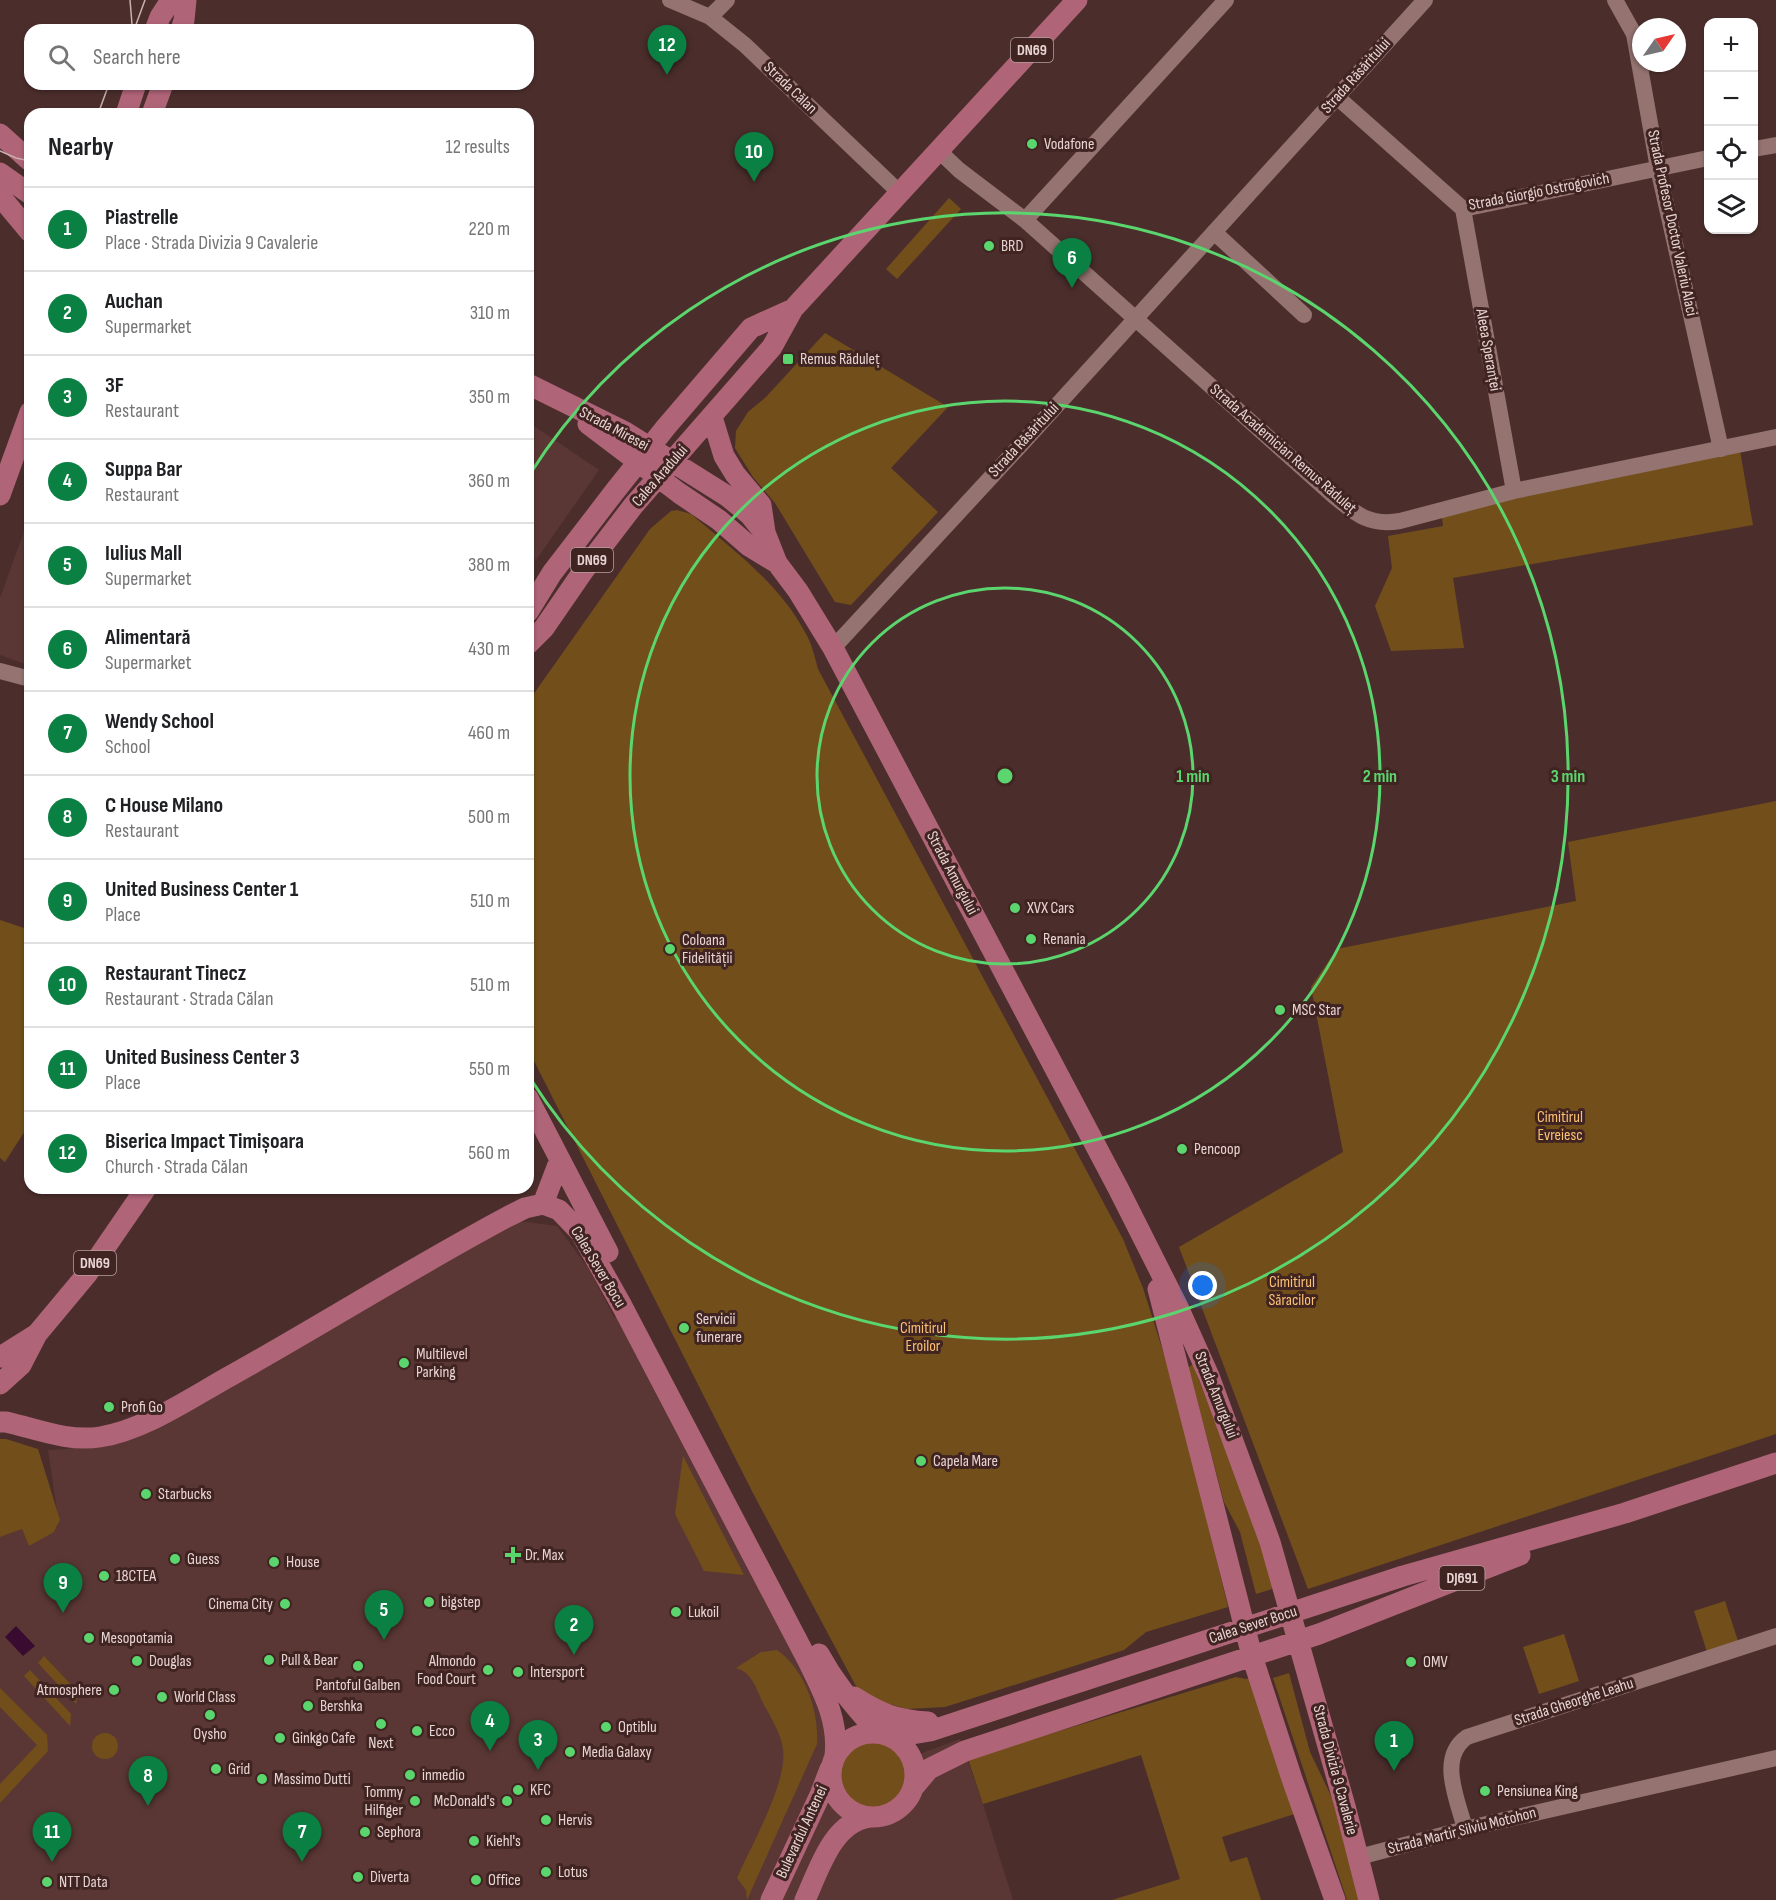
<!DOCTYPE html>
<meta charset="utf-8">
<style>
body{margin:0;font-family:"Sofia Sans Condensed",sans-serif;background:#f6f6f6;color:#202124}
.controls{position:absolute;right:18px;top:18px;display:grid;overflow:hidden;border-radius:12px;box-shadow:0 2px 4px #0004}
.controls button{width:54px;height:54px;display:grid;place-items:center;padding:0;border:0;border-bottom:2px solid #e0e0e0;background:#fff;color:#202124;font:30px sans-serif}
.compass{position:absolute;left:1632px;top:18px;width:54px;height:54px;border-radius:50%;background:#fff;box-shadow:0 2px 4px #0004;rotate:56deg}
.you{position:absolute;left:1203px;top:1286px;width:21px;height:21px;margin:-15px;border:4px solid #fff;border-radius:50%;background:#1a73e8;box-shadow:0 0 0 9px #1a73e833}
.badge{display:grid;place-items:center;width:39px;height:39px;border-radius:50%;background:#0b8043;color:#fff;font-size:20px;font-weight:700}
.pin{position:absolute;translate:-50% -50px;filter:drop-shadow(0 2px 3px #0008)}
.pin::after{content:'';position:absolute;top:32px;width:21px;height:18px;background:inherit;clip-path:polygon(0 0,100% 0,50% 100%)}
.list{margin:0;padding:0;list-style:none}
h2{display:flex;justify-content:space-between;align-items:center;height:78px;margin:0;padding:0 24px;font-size:26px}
h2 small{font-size:20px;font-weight:400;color:#757577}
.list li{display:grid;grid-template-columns:39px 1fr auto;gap:18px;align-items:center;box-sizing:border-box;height:84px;padding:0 24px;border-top:2px solid #e0e0e0}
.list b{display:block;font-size:22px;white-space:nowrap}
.list p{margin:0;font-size:20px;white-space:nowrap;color:#757577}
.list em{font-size:20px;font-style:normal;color:#757577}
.icon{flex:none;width:33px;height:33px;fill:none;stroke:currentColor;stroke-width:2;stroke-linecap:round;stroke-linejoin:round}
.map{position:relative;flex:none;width:1776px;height:1900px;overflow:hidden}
.search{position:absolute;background:#fff;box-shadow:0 2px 4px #0004;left:24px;top:24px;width:510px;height:66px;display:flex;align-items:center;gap:15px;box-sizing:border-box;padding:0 21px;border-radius:18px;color:#757577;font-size:22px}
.panel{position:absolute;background:#fff;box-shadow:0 2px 4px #0004;left:24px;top:108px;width:510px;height:1086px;border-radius:18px}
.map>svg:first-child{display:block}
.built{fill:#5a3734}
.green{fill:#724f1a}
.water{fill:#390b30}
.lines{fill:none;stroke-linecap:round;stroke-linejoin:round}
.minor{stroke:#947370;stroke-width:16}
.major{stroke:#b06478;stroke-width:21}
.tram{stroke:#c7b2b0;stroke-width:1.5}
.ring{fill:none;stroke:#5bd56d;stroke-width:3}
.poi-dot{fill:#5bd56d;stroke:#402422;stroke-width:2}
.labels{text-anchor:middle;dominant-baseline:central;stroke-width:6;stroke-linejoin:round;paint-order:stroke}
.shield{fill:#402422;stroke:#b6a09e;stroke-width:1.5}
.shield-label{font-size:15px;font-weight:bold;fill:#e8d5d3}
.street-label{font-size:16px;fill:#e8d5d3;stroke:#402422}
.poi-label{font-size:16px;fill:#e8d5d3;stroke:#402422;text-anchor:start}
.park-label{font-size:16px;fill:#fcc273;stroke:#402422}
.centre{fill:#5bd56d;stroke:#402422;stroke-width:3}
.ring-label{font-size:18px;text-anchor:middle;font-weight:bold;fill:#5bd56d;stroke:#402422;stroke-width:6;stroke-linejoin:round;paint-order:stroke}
</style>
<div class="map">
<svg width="1776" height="1900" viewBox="0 0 1776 1900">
<rect width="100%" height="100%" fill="#4b2e2c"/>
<path class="built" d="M 528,422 L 599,470 L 536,560 L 528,554 Z
M 30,515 L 30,666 L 0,655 L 0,598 Z
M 517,1221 L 557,1226 L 589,1269 L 614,1317 L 627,1316 L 868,1773 L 960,1739 L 983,1804 L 1013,1900 L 0,1900 L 0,1537 L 22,1529 L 29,1545 L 54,1532 L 59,1524 L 48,1450 L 68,1449 L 85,1444 Z"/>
<path class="green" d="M 949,198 L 961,209 L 897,279 L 886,269 Z
M 825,333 L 948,407 L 891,468 L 938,512 L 851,605 L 835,602 L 775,503 L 753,477 L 735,448 L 736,431 L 748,412 L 766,397 Z
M 1739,445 L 1753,525 L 1453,578 L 1464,648 L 1391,651 L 1375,606 L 1392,568 L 1388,536 L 1443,526 L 1441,509 Z
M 677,510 L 691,514 C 732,549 780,584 806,634 C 812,644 815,658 818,669 L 1123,1239 L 1143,1288 L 1174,1386 L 1228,1607 L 1146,1632 L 1124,1650 L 945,1707 L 907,1709 L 886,1703 L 857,1688 L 754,1495 L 528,1049 L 528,702 L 650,529 L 671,511 Z
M 1776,801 L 1776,1434 L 1308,1589 L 1179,1247 L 1343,1152 L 1311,987 L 1337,949 L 1576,901 L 1568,842 Z
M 0,920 L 30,930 L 30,1123 L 5,1162 L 0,1158 Z
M 1193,1364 L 1278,1587 L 1256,1594 L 1240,1532 L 1224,1502 L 1189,1370 L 1189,1367 Z
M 0,1439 L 6,1439 L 38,1449 L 60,1520 L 54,1532 L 29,1546 L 22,1529 L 0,1537 Z
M 683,1456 L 744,1575 L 704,1571 L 675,1514 Z
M 1725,1601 L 1738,1641 L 1707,1652 L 1694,1611 Z
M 1564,1634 L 1579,1681 L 1539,1694 L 1523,1647 Z
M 777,1650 C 805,1670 819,1710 817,1744 L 747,1900 L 746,1890 L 737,1878 C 751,1846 788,1782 783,1749 C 781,1733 771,1718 763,1703 C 757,1690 752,1672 736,1668 L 761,1652 Z
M 44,1656 L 78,1692 L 76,1704 L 38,1663 Z
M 30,1670 L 71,1714 L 70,1726 L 24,1676 Z
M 1289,1673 L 1310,1752 L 1332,1798 L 1363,1900 L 1347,1900 L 1273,1678 Z
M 1259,1675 L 1304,1811 L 1222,1837 L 1230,1862 L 1247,1857 L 1261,1900 L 1112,1900 L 1180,1879 L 1141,1755 L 983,1804 L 968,1759 L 1236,1677 L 1246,1679 Z
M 0,1688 L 47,1735 L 48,1751 L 0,1803 L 0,1784 L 37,1745 L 0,1707 Z
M 865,1733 C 875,1736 892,1738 901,1744 C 928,1762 911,1808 884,1815 C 877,1817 871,1815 865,1814 C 848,1812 838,1801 832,1785 C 839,1759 836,1742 865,1733 Z
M92 1746a13 13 0 1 1 26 0a13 13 0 1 1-26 0Z"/>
<path class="water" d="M 16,1626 L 35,1646 L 23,1656 L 5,1637 Z"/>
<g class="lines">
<path class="minor" d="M 670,0 L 710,17 L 745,45 L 900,193
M 1615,0 L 1634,34 L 1658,168 L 1721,449
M 710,17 L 727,0
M 1337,97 L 1463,209
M 1754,149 L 1776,145
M 939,151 L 959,170 L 1025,220 L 1335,497 C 1357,515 1370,526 1400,521 L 1514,491 L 1776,437
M 1463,209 L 1514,491
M 1463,209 L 1708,158
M 1025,220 L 1226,0
M 1214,232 L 1304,315
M 833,648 L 1019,447 L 1425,0
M 0,671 L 30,679
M 1465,1829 C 1458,1800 1437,1758 1467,1737 L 1776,1636
M 1359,1857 L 1465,1829 L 1776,1758"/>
<path class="major" d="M 155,30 L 160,17 L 171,0
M 181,30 L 184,20 L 186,0
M 126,114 L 136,84
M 152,114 L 163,84
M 0,134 L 30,161
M 0,173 L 30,194
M 0,196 L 30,232
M 528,384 L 625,432 L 727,496 L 749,514 L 766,535 L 777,563 L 798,591 L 833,648 L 1118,1188 L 1178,1307 L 1209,1376 L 1270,1542 L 1345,1806 L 1369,1900
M 712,417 L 724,456 L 735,474 L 761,505 L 765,532
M 588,424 L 679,493 L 719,520 L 749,546 L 777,563
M 0,495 L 30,412
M 528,612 L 552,573 L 615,491 L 666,427 L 751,328 L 793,309
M 528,644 L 544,628 L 584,570 L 633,506 L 772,347 L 793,309 L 1077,0
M 528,1098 L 608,1252
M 543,1204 L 559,1162
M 1158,1289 L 1252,1656 L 1292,1779 L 1335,1900
M 0,1357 L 37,1334
M 0,1384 L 21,1365 L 37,1334 L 87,1274 L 146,1188
M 0,1422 L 6,1422 C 37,1429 68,1442 100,1437 C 145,1430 192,1397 232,1375 C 325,1323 415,1266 509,1216 L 525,1208 L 543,1204 L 559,1210 L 581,1233 L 622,1306 L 808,1661 C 823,1692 839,1720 835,1756
M 819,1654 C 837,1687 854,1705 878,1733
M 854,1697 C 881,1714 896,1720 928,1722
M831 1775a42 42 0 1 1 84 0a42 42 0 1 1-84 0Z
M 882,1734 L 912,1734 L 930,1731 L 1403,1576 L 1625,1513 L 1776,1463
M 913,1788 L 929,1769 L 965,1751 L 1319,1634 L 1520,1555
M 771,1900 L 820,1795 L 830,1769
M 805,1900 C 819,1870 832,1822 870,1817"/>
<path class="tram" d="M 130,0 L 132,24
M 134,30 L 145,0
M 98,114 L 109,84
M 0,151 L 16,158 L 30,161"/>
</g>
<g class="ring">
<circle cx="1005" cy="776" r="188"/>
<circle cx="1005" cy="776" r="375"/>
<path d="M530 474A563 563 0 1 1 530 1078"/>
</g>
<g class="poi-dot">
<circle cx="1032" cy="144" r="6"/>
<circle cx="989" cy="246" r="6"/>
<rect x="782" y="353" width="12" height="12" rx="3"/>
<circle cx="1015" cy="908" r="6"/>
<circle cx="1031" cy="939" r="6"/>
<circle cx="670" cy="949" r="6"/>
<circle cx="1280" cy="1010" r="6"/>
<circle cx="1182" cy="1149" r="6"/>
<circle cx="684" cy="1328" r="6"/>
<circle cx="404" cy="1363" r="6"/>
<circle cx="109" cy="1407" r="6"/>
<circle cx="921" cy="1461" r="6"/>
<circle cx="146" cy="1494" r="6"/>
<path d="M510 1546h6v6h6v6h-6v6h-6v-6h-6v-6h6z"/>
<circle cx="175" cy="1559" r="6"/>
<circle cx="274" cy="1562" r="6"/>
<circle cx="104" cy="1576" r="6"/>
<circle cx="429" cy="1602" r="6"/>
<circle cx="285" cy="1604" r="6"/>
<circle cx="676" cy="1612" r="6"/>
<circle cx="89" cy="1638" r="6"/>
<circle cx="269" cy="1660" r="6"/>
<circle cx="137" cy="1661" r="6"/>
<circle cx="1411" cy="1662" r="6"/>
<circle cx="358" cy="1666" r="6"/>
<circle cx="488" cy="1670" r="6"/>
<circle cx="518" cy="1672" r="6"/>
<circle cx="114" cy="1690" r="6"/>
<circle cx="162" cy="1697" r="6"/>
<circle cx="308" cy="1706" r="6"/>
<circle cx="210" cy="1715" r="6"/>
<circle cx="381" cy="1724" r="6"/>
<circle cx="606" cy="1727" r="6"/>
<circle cx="417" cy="1731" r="6"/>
<circle cx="280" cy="1738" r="6"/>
<circle cx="570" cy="1752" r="6"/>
<circle cx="216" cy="1769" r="6"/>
<circle cx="410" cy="1775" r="6"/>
<circle cx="262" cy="1779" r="6"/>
<circle cx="518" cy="1790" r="6"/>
<circle cx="1485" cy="1791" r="6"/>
<circle cx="415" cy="1801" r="6"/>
<circle cx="507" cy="1801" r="6"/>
<circle cx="546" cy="1820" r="6"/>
<circle cx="365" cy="1832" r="6"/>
<circle cx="474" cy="1841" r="6"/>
<circle cx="546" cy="1872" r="6"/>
<circle cx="358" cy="1877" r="6"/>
<circle cx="476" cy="1880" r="6"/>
<circle cx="47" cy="1882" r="6"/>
</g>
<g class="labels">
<g class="shield">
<rect x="1011" y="38" width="42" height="24" rx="4.5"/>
<rect x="571" y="548" width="42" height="24" rx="4.5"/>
<rect x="74" y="1251" width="42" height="24" rx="4.5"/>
<rect x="1439.5" y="1566" width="45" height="24" rx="4.5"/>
</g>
<g class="shield-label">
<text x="1032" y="50">DN69</text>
<text x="592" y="560">DN69</text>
<text x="95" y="1263">DN69</text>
<text x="1462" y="1578">DJ691</text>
</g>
<g class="street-label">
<text transform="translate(1356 76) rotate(-48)">Strada Răsăritului</text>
<text transform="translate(790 88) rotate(44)">Strada Călan</text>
<text transform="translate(1539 192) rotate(-11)">Strada Giorgio Ostrogovich</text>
<text transform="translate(1672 223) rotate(78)">Strada Profesor Doctor Valeriu Alaci</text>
<text transform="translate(1488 350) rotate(80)">Aleea Speranței</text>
<text transform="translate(614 429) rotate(28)">Strada Miresei</text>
<text transform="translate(1024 440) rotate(-47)">Strada Răsăritului</text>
<text transform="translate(1283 449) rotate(41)">Strada Academician Remus Răduleț</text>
<text transform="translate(660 476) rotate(-49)">Calea Aradului</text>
<text transform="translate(952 873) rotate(62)">Strada Amurgului</text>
<text transform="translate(598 1267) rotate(59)">Calea Sever Bocu</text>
<text transform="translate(1216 1395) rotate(68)">Strada Amurgului</text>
<text transform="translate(1253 1625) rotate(-18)">Calea Sever Bocu</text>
<text transform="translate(1574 1702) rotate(-18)">Strada Gheorghe Leahu</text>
<text transform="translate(1335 1770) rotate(75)">Strada Divizia 9 Cavalerie</text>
<text transform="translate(1462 1831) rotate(-14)">Strada Martir Silviu Motohon</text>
<text transform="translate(802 1832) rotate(-65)">Bulevardul Antenei</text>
</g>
<g class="poi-label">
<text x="1044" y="144">Vodafone</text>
<text x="1001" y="246">BRD</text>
<text x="800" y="359">Remus Răduleț</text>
<text x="1027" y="908">XVX Cars</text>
<text x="1043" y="939">Renania</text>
<text x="682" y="940">Coloana<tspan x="682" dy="18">Fidelității</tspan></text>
<text x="1292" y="1010">MSC Star</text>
<text x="1194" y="1149">Pencoop</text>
<text x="696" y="1319">Servicii<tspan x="696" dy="18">funerare</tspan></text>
<text x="416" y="1354">Multilevel<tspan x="416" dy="18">Parking</tspan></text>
<text x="121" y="1407">Profi Go</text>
<text x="933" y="1461">Capela Mare</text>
<text x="158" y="1494">Starbucks</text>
<text x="525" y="1555">Dr. Max</text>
<text x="187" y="1559">Guess</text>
<text x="286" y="1562">House</text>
<text x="116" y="1576">18CTEA</text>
<text x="441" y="1602">bigstep</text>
<text x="273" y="1604" text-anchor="end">Cinema City</text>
<text x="688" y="1612">Lukoil</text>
<text x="101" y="1638">Mesopotamia</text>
<text x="281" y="1660">Pull &amp; Bear</text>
<text x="149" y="1661">Douglas</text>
<text x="476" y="1661" text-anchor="end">Almondo<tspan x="476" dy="18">Food Court</tspan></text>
<text x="1423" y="1662">OMV</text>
<text x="530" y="1672">Intersport</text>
<text x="358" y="1685" text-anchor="middle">Pantoful Galben</text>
<text x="102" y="1690" text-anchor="end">Atmosphere</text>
<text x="174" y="1697">World Class</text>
<text x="320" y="1706">Bershka</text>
<text x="618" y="1727">Optiblu</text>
<text x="429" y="1731">Ecco</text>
<text x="210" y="1734" text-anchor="middle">Oysho</text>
<text x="292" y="1738">Ginkgo Cafe</text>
<text x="381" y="1743" text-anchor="middle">Next</text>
<text x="582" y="1752">Media Galaxy</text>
<text x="228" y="1769">Grid</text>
<text x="422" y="1775">inmedio</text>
<text x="274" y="1779">Massimo Dutti</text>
<text x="530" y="1790">KFC</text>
<text x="1497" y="1791">Pensiunea King</text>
<text x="403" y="1792" text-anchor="end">Tommy<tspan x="403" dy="18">Hilfiger</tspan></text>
<text x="495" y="1801" text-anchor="end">McDonald's</text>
<text x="558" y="1820">Hervis</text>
<text x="377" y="1832">Sephora</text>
<text x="486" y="1841">Kiehl's</text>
<text x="558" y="1872">Lotus</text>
<text x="370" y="1877">Diverta</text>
<text x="488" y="1880">Office</text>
<text x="59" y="1882">NTT Data</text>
</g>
<g class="park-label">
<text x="1560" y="1117">Cimitirul<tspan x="1560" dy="18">Evreiesc</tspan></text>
<text x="1292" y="1282">Cimitirul<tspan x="1292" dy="18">Săracilor</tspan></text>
<text x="923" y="1328">Cimitirul<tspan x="923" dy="18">Eroilor</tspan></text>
</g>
</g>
<circle cx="1005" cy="776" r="9" class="centre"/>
<g class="ring-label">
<text x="1193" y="782">1 min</text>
<text x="1380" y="782">2 min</text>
<text x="1568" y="782">3 min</text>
</g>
</svg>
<div class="controls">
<button>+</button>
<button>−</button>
<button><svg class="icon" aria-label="locate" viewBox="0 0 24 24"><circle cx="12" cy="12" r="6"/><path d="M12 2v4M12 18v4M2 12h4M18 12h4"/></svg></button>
<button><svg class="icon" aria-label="layers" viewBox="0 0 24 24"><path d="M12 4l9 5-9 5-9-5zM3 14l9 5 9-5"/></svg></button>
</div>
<svg class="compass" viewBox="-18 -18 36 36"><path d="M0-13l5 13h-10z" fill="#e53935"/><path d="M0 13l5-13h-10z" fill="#757577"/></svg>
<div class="you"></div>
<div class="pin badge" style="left:1394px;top:1771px">1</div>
<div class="pin badge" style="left:574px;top:1655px">2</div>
<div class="pin badge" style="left:538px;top:1770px">3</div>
<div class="pin badge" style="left:490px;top:1751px">4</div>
<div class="pin badge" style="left:384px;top:1640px">5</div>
<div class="pin badge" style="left:1072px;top:288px">6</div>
<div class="pin badge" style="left:302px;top:1862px">7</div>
<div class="pin badge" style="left:148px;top:1806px">8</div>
<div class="pin badge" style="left:63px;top:1613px">9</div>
<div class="pin badge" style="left:754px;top:182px">10</div>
<div class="pin badge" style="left:52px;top:1862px">11</div>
<div class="pin badge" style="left:667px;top:75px">12</div>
<div class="search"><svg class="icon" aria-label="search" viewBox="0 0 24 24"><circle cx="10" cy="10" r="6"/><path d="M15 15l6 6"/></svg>Search here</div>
<section class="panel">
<h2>Nearby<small>12 results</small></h2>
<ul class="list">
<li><span class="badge">1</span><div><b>Piastrelle</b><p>Place · Strada Divizia 9 Cavalerie</p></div><em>220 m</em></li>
<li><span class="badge">2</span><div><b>Auchan</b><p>Supermarket</p></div><em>310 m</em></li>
<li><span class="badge">3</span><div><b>3F</b><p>Restaurant</p></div><em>350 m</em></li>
<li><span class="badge">4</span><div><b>Suppa Bar</b><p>Restaurant</p></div><em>360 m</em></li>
<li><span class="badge">5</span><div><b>Iulius Mall</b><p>Supermarket</p></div><em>380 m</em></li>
<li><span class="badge">6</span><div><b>Alimentară</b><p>Supermarket</p></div><em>430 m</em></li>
<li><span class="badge">7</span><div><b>Wendy School</b><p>School</p></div><em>460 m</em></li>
<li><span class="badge">8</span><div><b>C House Milano</b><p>Restaurant</p></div><em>500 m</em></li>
<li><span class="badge">9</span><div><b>United Business Center 1</b><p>Place</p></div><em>510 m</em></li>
<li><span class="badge">10</span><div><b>Restaurant Tinecz</b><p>Restaurant · Strada Călan</p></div><em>510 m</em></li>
<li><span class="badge">11</span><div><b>United Business Center 3</b><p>Place</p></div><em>550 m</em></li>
<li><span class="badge">12</span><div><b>Biserica Impact Timișoara</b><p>Church · Strada Călan</p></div><em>560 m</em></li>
</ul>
</section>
</div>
